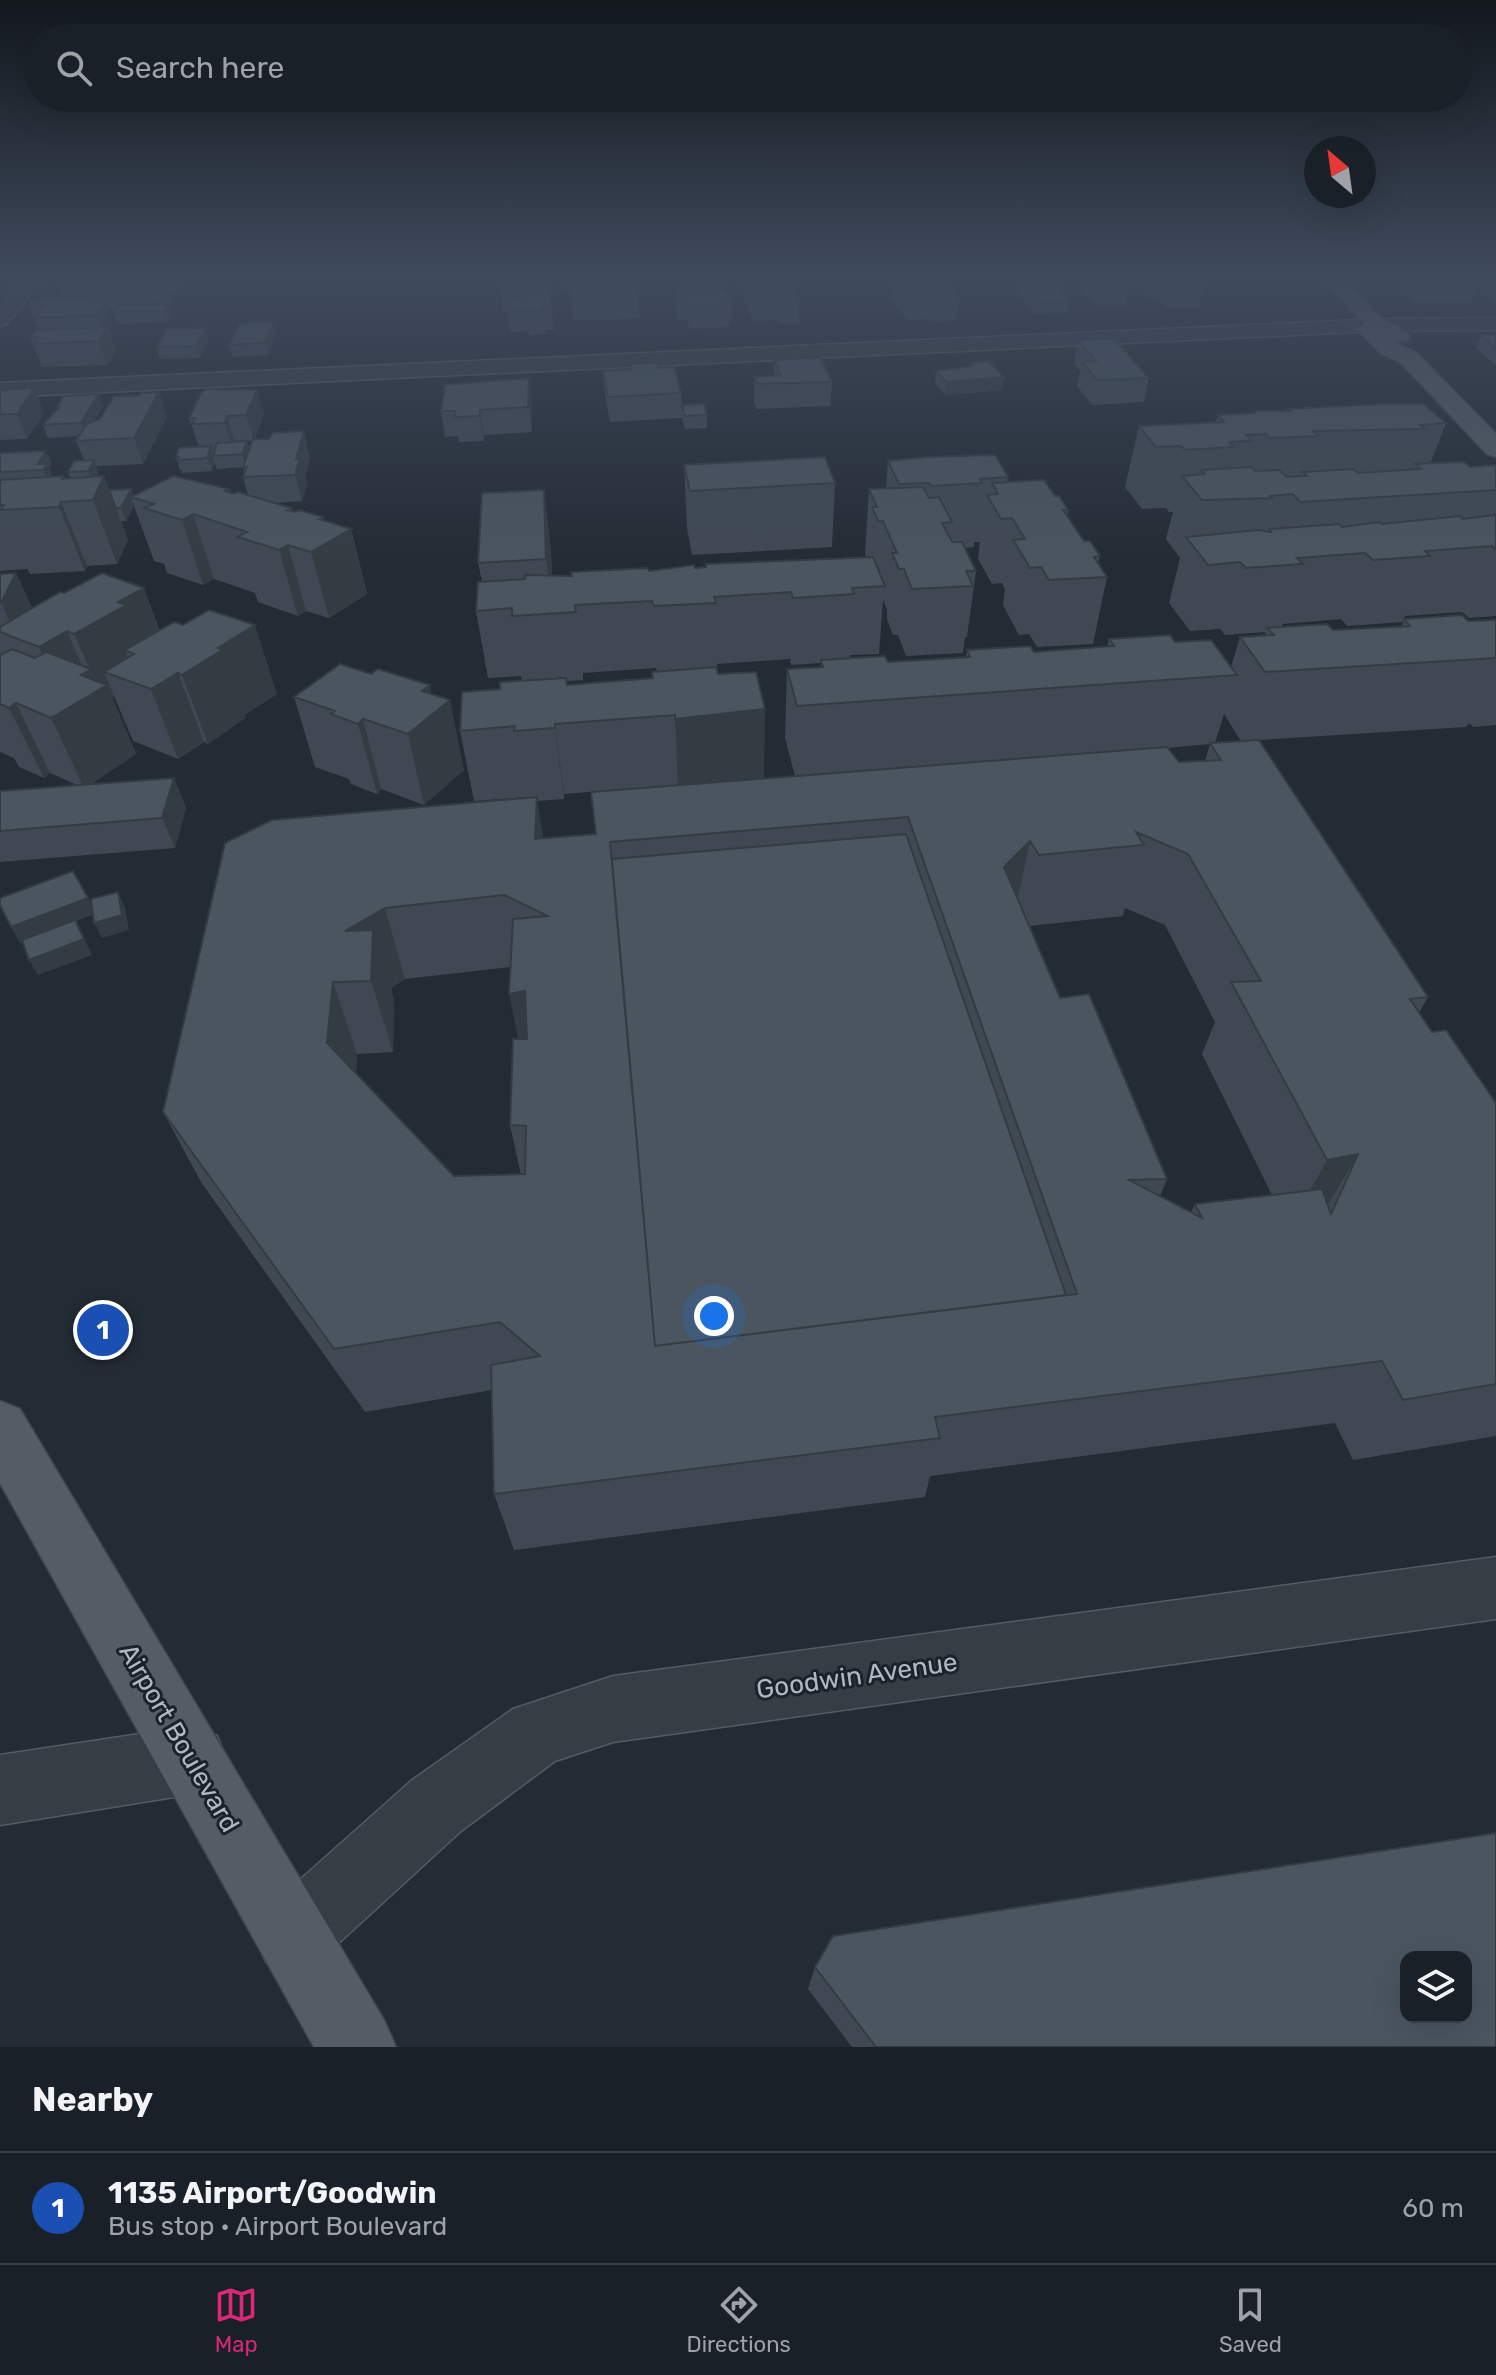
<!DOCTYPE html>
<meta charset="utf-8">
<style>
body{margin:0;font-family:Rubik,sans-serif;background:#272d33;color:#f1f3f6}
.controls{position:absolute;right:24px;bottom:24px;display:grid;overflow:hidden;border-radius:16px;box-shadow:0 8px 32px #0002}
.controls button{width:72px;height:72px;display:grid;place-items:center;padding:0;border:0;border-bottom:2px solid #383e44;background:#1a2027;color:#f1f3f6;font:40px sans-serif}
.compass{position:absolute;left:1304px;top:136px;width:72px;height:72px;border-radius:50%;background:#1a2027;box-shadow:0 8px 32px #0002;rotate:331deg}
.you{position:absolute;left:714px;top:1316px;width:28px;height:28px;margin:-20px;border:6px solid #fff;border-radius:50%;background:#1a73e8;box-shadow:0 0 0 12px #1a73e833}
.badge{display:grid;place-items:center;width:52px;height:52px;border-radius:50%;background:#db2777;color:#fff;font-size:26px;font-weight:700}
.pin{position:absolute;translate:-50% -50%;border:4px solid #fff;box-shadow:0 2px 8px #0006}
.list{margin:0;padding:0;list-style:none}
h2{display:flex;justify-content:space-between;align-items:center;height:104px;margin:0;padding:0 32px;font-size:34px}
h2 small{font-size:26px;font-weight:400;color:#9fa3a7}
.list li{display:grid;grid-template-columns:52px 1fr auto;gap:24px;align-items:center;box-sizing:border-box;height:112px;padding:0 32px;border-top:2px solid #383e44}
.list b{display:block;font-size:30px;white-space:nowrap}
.list p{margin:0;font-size:26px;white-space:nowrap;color:#9fa3a7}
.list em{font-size:26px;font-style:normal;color:#9fa3a7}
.icon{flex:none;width:44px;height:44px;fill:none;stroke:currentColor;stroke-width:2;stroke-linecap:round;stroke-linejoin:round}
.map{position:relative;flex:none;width:1496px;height:2047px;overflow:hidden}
.search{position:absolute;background:#1a2027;box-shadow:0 8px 32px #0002;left:24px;right:24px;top:24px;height:88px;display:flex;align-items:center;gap:20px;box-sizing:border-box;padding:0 28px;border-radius:44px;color:#9fa3a7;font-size:30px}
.sheet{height:216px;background:#1a2027}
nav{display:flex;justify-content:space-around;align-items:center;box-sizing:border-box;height:112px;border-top:2px solid #383e44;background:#1a2027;font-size:22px;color:#9fa3a7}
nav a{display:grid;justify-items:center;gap:4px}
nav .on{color:#db2777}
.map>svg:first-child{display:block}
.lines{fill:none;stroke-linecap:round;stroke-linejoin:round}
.minor-casing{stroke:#535b63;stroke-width:3}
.major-casing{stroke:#3f464f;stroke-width:3}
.minor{fill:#363d45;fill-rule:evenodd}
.major{fill:#545c65;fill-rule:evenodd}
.wall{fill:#404953;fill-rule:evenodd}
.shaded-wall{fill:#343c43}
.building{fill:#4b5560;stroke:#343c43;stroke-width:2;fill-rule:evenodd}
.labels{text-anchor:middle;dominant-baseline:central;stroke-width:6;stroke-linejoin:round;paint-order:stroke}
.near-street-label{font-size:26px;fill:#b0b8c2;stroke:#1b222a}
</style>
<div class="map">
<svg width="1496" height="2047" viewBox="0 0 1496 2047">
<rect width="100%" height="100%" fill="#232b34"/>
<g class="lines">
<defs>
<path id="minor" d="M 23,278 L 44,278 L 7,324 L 0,326 L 0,307 Z
M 1496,318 L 1496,330 L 1377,331 L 0,397 L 0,383 L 1377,319 Z
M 1496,1557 L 1496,1619 L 613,1742 L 555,1761 L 461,1831 L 318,1962 L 292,1973 L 266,1962 L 255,1936 L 266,1910 L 411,1781 L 513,1709 L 613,1676 Z
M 193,1726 L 217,1736 L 227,1760 L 217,1784 L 193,1794 L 0,1825 L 0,1755 Z"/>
<path id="major" d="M 1323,278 L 1344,278 C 1356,291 1368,308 1382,318 C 1392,326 1401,324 1410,336 L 1407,341 L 1393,341 L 1417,353 L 1496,434 L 1496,457 L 1487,454 L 1401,363 L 1380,353 L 1357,329 L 1364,323 Z
M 0,1401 L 20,1409 L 384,2020 L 396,2047 L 314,2047 L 0,1483 Z"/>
</defs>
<use href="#minor" class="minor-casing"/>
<use href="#major" class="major-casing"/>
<use href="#minor" class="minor"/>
<use href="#major" class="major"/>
</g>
<path class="wall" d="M 65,278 L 211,278 L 180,280 L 182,287 L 178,293 L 151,295 L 170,294 L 174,306 L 171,311 L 172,315 L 168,322 L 117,324 L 113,312 L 115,309 L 107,309 L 113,324 L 109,330 L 116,351 L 107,365 L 42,367 L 30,337 L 40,330 L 39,327 L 37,327 L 29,305 L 62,299 L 58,287 Z
M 549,278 L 554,330 L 545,330 L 546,334 L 529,335 L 529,331 L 510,332 L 508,312 L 503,312 L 500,289 Z
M 560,278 L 638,296 L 640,319 L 574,320 L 570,293 L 561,293 Z
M 743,278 L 789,278 L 799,300 L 799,323 L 780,324 L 778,320 L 753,321 L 743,297 Z
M 894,278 L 944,278 L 959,298 L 956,320 L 935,322 L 933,319 L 907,320 L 892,299 Z
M 1031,278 L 1065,278 L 1063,289 L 1059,289 L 1069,301 L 1067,312 L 1034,314 L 1017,292 L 1018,281 L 1033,281 Z
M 1110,278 L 1197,278 L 1204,285 L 1199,308 L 1167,309 L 1157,299 L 1151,299 L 1136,285 L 1135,289 L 1123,290 L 1128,294 L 1125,305 L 1095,305 L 1082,292 L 1084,280 Z
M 1404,278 L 1476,278 L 1479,281 L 1471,303 L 1414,303 L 1400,290 Z
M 1481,278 L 1496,278 L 1496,304 L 1494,304 L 1477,288 Z
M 681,281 L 724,293 L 732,299 L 732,321 L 729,322 L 729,327 L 690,329 L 687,320 L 678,320 L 676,312 L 675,290 L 682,290 Z
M 274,322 L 277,333 L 268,355 L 233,357 L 229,345 Z
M 206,328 L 209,339 L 200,358 L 160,359 L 156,347 Z
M 1481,335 L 1496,335 L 1496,364 L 1494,364 L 1476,347 Z
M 1078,340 L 1149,378 L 1144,402 L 1092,405 L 1077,386 L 1080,371 L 1074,364 Z
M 774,360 L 832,382 L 830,406 L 757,409 L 754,401 L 754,377 L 774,376 Z
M 970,363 L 1002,390 L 945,395 L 935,383 L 936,371 L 970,367 Z
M 659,368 L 681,393 L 682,405 L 707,415 L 707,428 L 685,429 L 682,418 L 610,422 L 605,395 L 603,371 Z
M 0,390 L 44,413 L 27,439 L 0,440 Z
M 98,394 L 103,407 L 94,421 L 167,417 L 143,464 L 96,466 L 98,473 L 97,477 L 104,476 L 109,490 L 133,495 L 229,489 L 230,493 L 234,494 L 248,495 L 243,477 L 245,473 L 243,467 L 217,469 L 214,462 L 212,471 L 182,473 L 182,470 L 180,470 L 176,457 L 199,447 L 189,418 L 264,414 L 254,439 L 310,457 L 305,477 L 307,485 L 302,501 L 274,503 L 291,508 L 292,511 L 323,517 L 323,520 L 351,529 L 367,594 L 329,618 L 306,611 L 298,616 L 258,602 L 255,593 L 214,579 L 203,585 L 167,573 L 164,564 L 154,561 L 134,506 L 126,521 L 121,521 L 128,540 L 117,564 L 87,566 L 85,571 L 30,574 L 27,569 L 0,571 L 0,453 L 52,464 L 49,468 L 52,477 L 63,476 L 64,479 L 70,478 L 68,472 L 84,460 L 76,441 L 79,436 L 48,438 L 43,425 ZM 247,441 L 235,442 L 252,441 L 249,449 Z
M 532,403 L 532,432 L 484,435 L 484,441 L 459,442 L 458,436 L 445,437 L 441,411 Z
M 1288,409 L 1446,423 L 1430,464 L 1470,467 L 1496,465 L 1496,616 L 1469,618 L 1462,612 L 1405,616 L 1404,619 L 1468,621 L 1496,620 L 1496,725 L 1473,727 L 1469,723 L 1466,727 L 1259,740 L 1428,997 L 1419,1013 L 1432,1032 L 1496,1103 L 1496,1436 L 1353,1460 L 1335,1423 L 930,1476 L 925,1497 L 514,1550 L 494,1494 L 492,1390 L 365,1412 L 201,1182 L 163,1112 L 225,843 L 525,798 L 525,797 L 474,801 L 460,731 L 500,689 L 522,681 L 521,676 L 488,678 L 476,611 L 482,581 L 478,563 L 544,490 L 551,553 L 552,576 L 572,576 L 866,557 L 865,553 L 869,489 L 886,489 L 888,461 L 1008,477 L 1007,482 L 1055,496 L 1068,510 L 1067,516 L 1084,541 L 1100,556 L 1098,563 L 1107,577 L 1093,644 L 1037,647 L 1029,634 L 1019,635 L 1003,605 L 1005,589 L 1002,583 L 992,584 L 978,559 L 980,542 L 974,542 L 974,547 L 965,548 L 976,571 L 967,637 L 965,637 L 963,653 L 906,656 L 898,635 L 893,635 L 887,619 L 887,610 L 883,600 L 879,654 L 850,655 L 850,658 L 888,662 L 966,657 L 967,650 L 1034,652 L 1107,647 L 1109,639 L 1175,642 L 1231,667 L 1240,637 L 1264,636 L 1266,632 L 1225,635 L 1220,629 L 1190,631 L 1169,603 L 1180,558 L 1166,539 L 1173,512 L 1169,512 L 1166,508 L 1142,509 L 1125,487 L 1139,426 L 1216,422 L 1218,415 L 1252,413 L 1253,411 L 1287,411 ZM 1341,619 L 1347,626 L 1403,622 L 1401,627 L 1333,630 L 1281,627 L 1283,624 ZM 790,659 L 791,665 L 821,663 L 821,667 L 787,669 L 785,738 L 795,776 L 764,779 L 718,674 L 717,664 ZM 656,668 L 657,671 L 652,679 L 567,685 L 567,681 L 583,680 L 583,673 ZM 1224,714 L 1241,741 L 1215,743 ZM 1210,744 L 1205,761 L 1179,762 L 1167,748 ZM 678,785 L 596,834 L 543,838 L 537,801 L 564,799 L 564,794 ZM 1125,908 L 1165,925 L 1215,1022 L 1202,1054 L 1272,1195 L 1195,1204 L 1191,1212 L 1160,1196 L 1167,1179 L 1060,998 L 1029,926 L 1123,916 ZM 511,967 L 518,1039 L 510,1125 L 521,1175 L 454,1176 L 356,1074 L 357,1054 L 393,1052 L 394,1001 L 391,988 L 405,979 Z
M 684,465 L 835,483 L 832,547 L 692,555 L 687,528 Z
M 16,573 L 32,608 L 160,630 L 277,694 L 244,715 L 245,718 L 208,744 L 204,742 L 178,759 L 133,741 L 114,696 L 112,697 L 136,754 L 91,784 L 174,778 L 186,808 L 175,848 L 0,862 L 0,791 L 77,785 L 50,773 L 44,778 L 19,767 L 14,758 L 0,752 L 0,574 Z
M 432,694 L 464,770 L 424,805 L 381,789 L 377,794 L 351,784 L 349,779 L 315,767 L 294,697 Z
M 815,1967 L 1496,2047 L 852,2047 L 808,1989 Z"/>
<path class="shaded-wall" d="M 141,278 L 146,278 L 151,295 L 141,301 L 136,286 Z
M 177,278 L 179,278 L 182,287 L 178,293 L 175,282 Z
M 170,294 L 174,306 L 171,311 L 172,315 L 168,322 L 165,311 L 168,304 L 167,300 Z
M 92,297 L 98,313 L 105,301 L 113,324 L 109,330 L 116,351 L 107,365 L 98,341 L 103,334 L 96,315 L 89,302 Z
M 274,322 L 277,333 L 268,355 L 265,343 Z
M 206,328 L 209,339 L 200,358 L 196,346 Z
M 1004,377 L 1002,390 L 945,395 L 946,382 Z
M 529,378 L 532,403 L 532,432 L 528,407 Z
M 34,388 L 44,413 L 27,439 L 17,414 Z
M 257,390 L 264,414 L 254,441 L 246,415 Z
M 159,392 L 167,417 L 143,464 L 134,438 Z
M 98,394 L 103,407 L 86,436 L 81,423 Z
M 480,410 L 484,435 L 484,441 L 480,416 Z
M 227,416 L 235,442 L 232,448 L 225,423 Z
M 304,431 L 310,457 L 305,477 L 307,485 L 302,501 L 295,475 L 296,459 Z
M 247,441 L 251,454 L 246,477 L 243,467 L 246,467 L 242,454 Z
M 211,446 L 214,462 L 212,471 L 207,458 Z
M 46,451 L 52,464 L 49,468 L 52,477 L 49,483 L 43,470 L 38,464 Z
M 94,460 L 98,473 L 93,484 L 88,471 Z
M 104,476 L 128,540 L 117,564 L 93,500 Z
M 131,489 L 134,498 L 131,497 L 134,506 L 126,521 L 121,508 Z
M 544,490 L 551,553 L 554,614 L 546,559 Z
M 61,502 L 87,566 L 85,571 L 59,507 Z
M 193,514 L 214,579 L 203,585 L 182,520 Z
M 323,517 L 329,542 L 351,529 L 367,594 L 329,618 L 311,552 L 319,519 Z
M 288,545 L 306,611 L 298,616 L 279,550 Z
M 16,573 L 46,640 L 67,631 L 85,673 L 90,670 L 74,634 L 118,602 L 144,588 L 169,655 L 134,654 L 125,650 L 137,682 L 104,672 L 114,696 L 112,697 L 136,754 L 84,788 L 51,718 L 67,709 L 39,647 L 18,639 L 1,603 Z
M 255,625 L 277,694 L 244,715 L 245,718 L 208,744 L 182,675 L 218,648 Z
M 178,673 L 204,742 L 178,759 L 151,689 Z
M 430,685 L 435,712 L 450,700 L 464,770 L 424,805 L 408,734 L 422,691 Z
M 16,703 L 50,773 L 44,778 L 9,708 Z
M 765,709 L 764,779 L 678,789 L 675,719 Z
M 363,719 L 381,789 L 377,794 L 358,724 Z
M 555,724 L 564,794 L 564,799 L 555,728 Z
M 174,778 L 186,808 L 175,848 L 162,818 Z
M 537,797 L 547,868 L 535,839 Z
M 1030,841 L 1015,912 L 1004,867 Z
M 118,892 L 125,908 L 129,930 L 102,938 L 94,923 Z
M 88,898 L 96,914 L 76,921 L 92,955 L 38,975 L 29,960 L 76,921 L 20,943 L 11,927 Z
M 385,908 L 405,979 L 391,988 L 394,1001 L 393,1052 L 371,981 L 345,931 Z
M 333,982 L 357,1054 L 352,1114 L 327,1043 Z
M 525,991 L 538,1062 L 524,1066 L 509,994 Z
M 1358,1154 L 1318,1222 L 1288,1229 L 1327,1160 Z"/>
<path class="building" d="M 65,278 L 141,278 L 136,286 L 58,287 Z
M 150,278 L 177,278 L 175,282 L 147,283 Z
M 549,278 L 551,307 L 543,307 L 543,311 L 527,312 L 527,308 L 508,309 L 507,297 L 528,296 L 528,292 L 507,293 L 507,289 L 500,289 L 501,284 L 507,284 L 507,280 Z
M 560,278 L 569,278 L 569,282 L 560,282 Z
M 569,278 L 634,278 L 638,296 L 572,297 Z
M 745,278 L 789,278 L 799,300 L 780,301 L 778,297 L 753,299 Z
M 895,278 L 944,278 L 959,298 L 937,299 L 935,296 L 909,298 Z
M 1164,278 L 1197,278 L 1204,285 L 1172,287 Z
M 1419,278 L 1476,278 L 1479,281 L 1422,281 Z
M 1483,278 L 1496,278 L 1496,290 Z
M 719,279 L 724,293 L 730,293 L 732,299 L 727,299 L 728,304 L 689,306 L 686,297 L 677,297 L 675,290 L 684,290 L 681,281 Z
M 1112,279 L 1128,294 L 1097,293 L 1084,280 Z
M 1038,280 L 1041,284 L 1053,283 L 1069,301 L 1036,302 L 1018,281 Z
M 170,294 L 167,300 L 139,301 L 142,296 Z
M 92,297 L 89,302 L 105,301 L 96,315 L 35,318 L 45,304 L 29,305 L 32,300 Z
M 168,304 L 165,311 L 113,312 L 117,306 Z
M 274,322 L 265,343 L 229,345 L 240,323 Z
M 108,327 L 98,341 L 32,344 L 38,337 L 30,337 L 36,330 Z
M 206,328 L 196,346 L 156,347 L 167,329 Z
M 1481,335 L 1496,335 L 1496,349 Z
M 1114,339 L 1149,378 L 1097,380 L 1082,362 L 1096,361 L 1078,340 Z
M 820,357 L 832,382 L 757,384 L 754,377 L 781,375 L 774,360 Z
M 989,361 L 1004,377 L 946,382 L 936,371 L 973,366 L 970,363 Z
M 658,363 L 659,368 L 674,367 L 681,393 L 608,397 L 603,371 L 632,369 L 631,364 Z
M 529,378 L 528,407 L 480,410 L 480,416 L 455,417 L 455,411 L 441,411 L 445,385 Z
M 34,388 L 17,414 L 0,414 L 0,390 Z
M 207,389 L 257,390 L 246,415 L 227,416 L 225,423 L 192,424 L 195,418 L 189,418 L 201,393 Z
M 159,392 L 134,438 L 76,441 L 86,424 L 100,419 L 114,396 L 139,396 L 141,393 Z
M 98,394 L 81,423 L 43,425 L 59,407 L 57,407 L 64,396 Z
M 704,404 L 707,415 L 684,416 L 682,405 Z
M 1384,404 L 1423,404 L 1446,423 L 1420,425 L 1425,429 L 1313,431 L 1319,436 L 1269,438 L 1266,434 L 1246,435 L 1252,441 L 1229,442 L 1234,447 L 1185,450 L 1181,446 L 1156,447 L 1139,426 L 1224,422 L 1218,415 L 1255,413 L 1253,411 L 1291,411 L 1288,409 Z
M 304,431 L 296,459 L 300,458 L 295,475 L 243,477 L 247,467 L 243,467 L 253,439 L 269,439 L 273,433 Z
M 247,441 L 242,454 L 213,456 L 217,443 Z
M 211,446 L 207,458 L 178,460 L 179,457 L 176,457 L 179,448 Z
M 46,451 L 38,464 L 47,464 L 43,470 L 0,472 L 0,453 Z
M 995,455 L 1008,477 L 980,479 L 982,483 L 931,486 L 929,483 L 899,484 L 888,461 L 926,457 Z
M 825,457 L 835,483 L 690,491 L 684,465 Z
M 94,460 L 88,471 L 68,472 L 74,461 Z
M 1464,462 L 1470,467 L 1496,465 L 1496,490 L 1300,502 L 1293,494 L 1270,496 L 1272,498 L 1202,500 L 1182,476 L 1205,474 L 1201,470 L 1251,467 L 1255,471 L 1279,470 L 1287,477 L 1307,476 L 1302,472 L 1353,469 L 1358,473 L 1421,469 L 1415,464 Z
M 63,476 L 62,479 L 104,476 L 93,500 L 61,502 L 59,507 L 1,510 L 4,505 L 0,505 L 0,480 Z
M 173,476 L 229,489 L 225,491 L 234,494 L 238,492 L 291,508 L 287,510 L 295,512 L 299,510 L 323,517 L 319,519 L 351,529 L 311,552 L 288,545 L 279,550 L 238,537 L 247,532 L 193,514 L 182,520 L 144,508 L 154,504 L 131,497 Z
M 1044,480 L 1055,496 L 1059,496 L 1068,510 L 1063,510 L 1084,541 L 1090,541 L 1100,556 L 1094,557 L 1107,577 L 1049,580 L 1041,567 L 1030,568 L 1013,540 L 1025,539 L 1012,518 L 1001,519 L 987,495 L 998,494 L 992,483 Z
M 923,487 L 929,498 L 939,497 L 952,522 L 942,523 L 952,542 L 962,542 L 976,571 L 966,571 L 973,586 L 912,589 L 904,569 L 899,569 L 892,553 L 897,553 L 883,521 L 878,521 L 872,507 L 877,507 L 869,489 Z
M 131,489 L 121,508 L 116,508 L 109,490 Z
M 544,490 L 546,559 L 478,563 L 482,493 Z
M 1496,515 L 1496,550 L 1492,546 L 1425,551 L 1430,556 L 1373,560 L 1365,553 L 1297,558 L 1303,564 L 1246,568 L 1240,562 L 1208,565 L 1186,537 L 1258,530 L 1271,532 L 1269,529 L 1339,524 L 1342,527 L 1380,522 L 1382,524 L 1460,516 L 1463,519 Z
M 873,557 L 885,586 L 852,588 L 854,594 L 793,598 L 791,592 L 714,597 L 716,603 L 654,606 L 652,601 L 575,605 L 576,612 L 512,616 L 512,608 L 476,611 L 478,582 L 525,579 L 525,575 L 572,576 L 571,572 L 648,568 L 649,571 L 694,565 L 695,568 L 706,567 L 706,564 Z
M 16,573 L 1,603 L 0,603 L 0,574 Z
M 102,573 L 144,588 L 118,602 L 126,605 L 74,634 L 67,631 L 39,647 L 0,632 L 0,627 L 60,592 L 64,593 Z
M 209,610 L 255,625 L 218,648 L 222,650 L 182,675 L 178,673 L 151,689 L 104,672 L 134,654 L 125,650 L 174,622 L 183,625 Z
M 1462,615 L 1468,621 L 1496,620 L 1496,658 L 1265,672 L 1240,637 L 1274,635 L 1267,628 L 1327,624 L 1333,630 L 1410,626 L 1404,619 Z
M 1170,635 L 1175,642 L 1211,640 L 1237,675 L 797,706 L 787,669 L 823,667 L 821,660 L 885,656 L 888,662 L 970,657 L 967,650 L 1030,646 L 1034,652 L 1114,646 L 1109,639 Z
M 12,649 L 35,658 L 46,652 L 91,669 L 81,675 L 107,685 L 51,718 L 16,703 L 9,708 L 0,704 L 0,655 Z
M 340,664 L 371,674 L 378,669 L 430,685 L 422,691 L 450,700 L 408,734 L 363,719 L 358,724 L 331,714 L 335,711 L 294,697 Z
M 716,667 L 718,674 L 756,672 L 765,709 L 675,719 L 675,715 L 555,724 L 555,728 L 514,731 L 515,726 L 460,731 L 462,692 L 500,689 L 500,682 L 566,678 L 567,685 L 653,678 L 652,672 Z
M 1259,740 L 1428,997 L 1410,999 L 1432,1032 L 1446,1030 L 1496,1103 L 1496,1384 L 1403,1400 L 1382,1361 L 935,1417 L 940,1438 L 494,1494 L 491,1365 L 540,1356 L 500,1322 L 334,1349 L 163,1112 L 225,843 L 272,820 L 537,797 L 535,839 L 596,834 L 591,792 L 1167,747 L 1179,762 L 1221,760 L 1210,743 ZM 908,817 L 1077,1294 L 655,1346 L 610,842 ZM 1136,832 L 1188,854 L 1261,981 L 1231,982 L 1327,1160 L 1358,1154 L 1331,1214 L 1322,1189 L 1195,1204 L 1202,1218 L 1129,1180 L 1167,1179 L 1089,994 L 1060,998 L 1004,867 L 1030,841 L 1039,855 L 1144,845 ZM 504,895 L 548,916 L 513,919 L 509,994 L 525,991 L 527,1039 L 513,1039 L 510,1125 L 526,1126 L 525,1174 L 454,1176 L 327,1043 L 333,982 L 371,981 L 373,930 L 345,931 L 385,908 Z
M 174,778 L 162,818 L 0,831 L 0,791 Z
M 906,834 L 1066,1295 L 655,1346 L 612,859 Z
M 73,871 L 88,898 L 11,927 L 0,905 L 0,898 Z
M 118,892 L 122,915 L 94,923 L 91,899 Z
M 75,920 L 84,939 L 29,960 L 22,940 Z
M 1496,1833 L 1496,2047 L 876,2047 L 815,1967 L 833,1936 ZM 1406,1957 L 1466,1957 L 1466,2017 L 1406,2017 Z"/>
<linearGradient id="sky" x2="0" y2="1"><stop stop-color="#13181d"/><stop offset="0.49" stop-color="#3f4a5c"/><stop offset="1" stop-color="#3f4a5c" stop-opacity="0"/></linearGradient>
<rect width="1496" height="565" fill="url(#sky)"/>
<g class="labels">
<g class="near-street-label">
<text transform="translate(857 1676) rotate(-8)">Goodwin Avenue</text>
<text transform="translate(179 1738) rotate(60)">Airport Boulevard</text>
</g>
</g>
</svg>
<div class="controls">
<button><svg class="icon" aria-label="layers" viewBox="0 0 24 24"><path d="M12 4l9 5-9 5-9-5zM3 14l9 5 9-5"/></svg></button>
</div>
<svg class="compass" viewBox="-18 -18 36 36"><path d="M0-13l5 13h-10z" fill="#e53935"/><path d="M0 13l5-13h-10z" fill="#9fa3a7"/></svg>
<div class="you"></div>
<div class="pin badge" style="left:103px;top:1330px;background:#1a4fb4">1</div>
<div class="search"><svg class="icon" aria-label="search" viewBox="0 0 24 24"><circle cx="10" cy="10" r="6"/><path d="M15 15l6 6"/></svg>Search here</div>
</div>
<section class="sheet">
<h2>Nearby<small></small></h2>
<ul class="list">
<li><span class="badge" style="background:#1a4fb4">1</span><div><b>1135 Airport/Goodwin</b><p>Bus stop · Airport Boulevard</p></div><em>60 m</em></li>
</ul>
</section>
<nav>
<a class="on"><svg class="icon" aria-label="map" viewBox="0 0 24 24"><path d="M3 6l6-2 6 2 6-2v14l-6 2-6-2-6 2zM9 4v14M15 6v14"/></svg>Map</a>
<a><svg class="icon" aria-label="directions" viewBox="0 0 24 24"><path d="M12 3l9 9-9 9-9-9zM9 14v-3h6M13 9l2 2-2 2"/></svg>Directions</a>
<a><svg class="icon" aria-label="saved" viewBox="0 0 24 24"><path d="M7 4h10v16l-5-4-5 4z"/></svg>Saved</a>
</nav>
